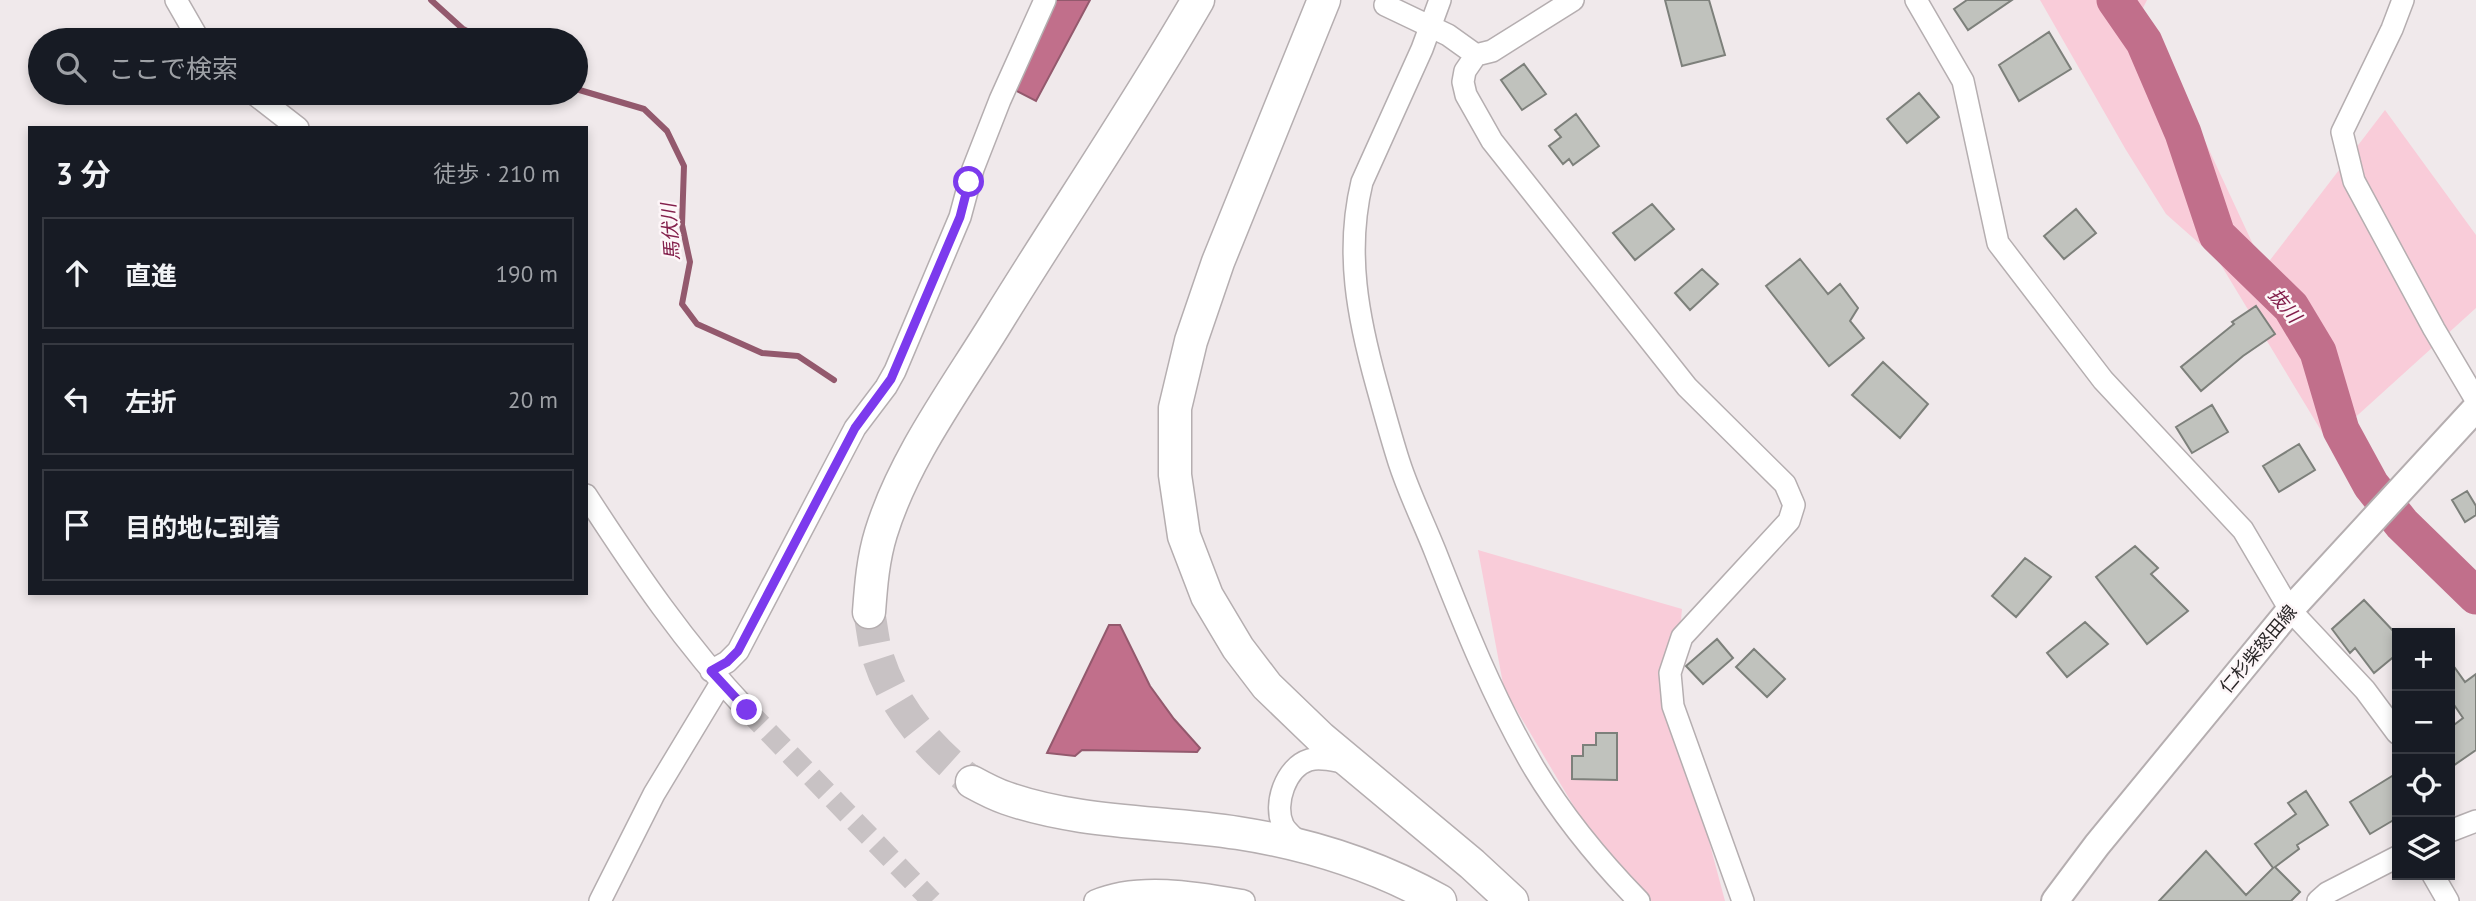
<!DOCTYPE html>
<html lang="ja">
<meta charset="utf-8">
<style>
body{margin:0;font-family:"PT Sans","Noto Sans JP",sans-serif;background:#242831;color:#f1f3f6}
.controls{position:absolute;right:21px;bottom:21px;display:grid;overflow:hidden;border-radius:0px;box-shadow:0 4px 10px #0003}
.controls button{width:63px;height:63px;display:grid;place-items:center;padding:0;border:0;border-bottom:2px solid #363941;background:#171b24;color:#f1f3f6;font:35px sans-serif}
.stop{position:absolute;width:21px;height:21px;margin:-16px;border:5px solid #7c3aed;border-radius:50%;background:#fff}
.stop.end{background:#7c3aed;border-color:#fff;box-shadow:0 2px 7px #0008}
.list{margin:0;padding:0;list-style:none}
h2{display:flex;justify-content:space-between;align-items:center;height:91px;margin:0;padding:0 28px;font-size:30px}
h2 small{font-size:23px;font-weight:400;color:#9ea1a6}
.list li{display:grid;grid-template-columns:46px 1fr auto;gap:21px;align-items:center;box-sizing:border-box;height:112px;margin:0 14px 14px;padding:0 14px;border:2px solid #363941;border-radius:0px}
.list b{display:block;font-size:26px;white-space:nowrap}
.list em{font-size:23px;font-style:normal;color:#9ea1a6}
.icon{flex:none;width:38px;height:38px;fill:none;stroke:currentColor;stroke-width:2;stroke-linecap:round;stroke-linejoin:round}
.map{position:relative;flex:none;width:2476px;height:901px;overflow:hidden}
.search{position:absolute;background:#171b24;box-shadow:0 4px 10px #0003;left:28px;top:28px;width:560px;height:77px;display:flex;align-items:center;gap:18px;box-sizing:border-box;padding:0 24px;border-radius:38px;color:#9ea1a6;font-size:26px}
.panel{position:absolute;background:#171b24;box-shadow:0 4px 10px #0003;left:28px;top:126px;width:560px;height:469px;border-radius:0px}
.map>svg:first-child{display:block}
.green{fill:#f9ccd9}
.water{fill:#c16f8b;stroke:#93596d;stroke-width:2}
.lines{fill:none;stroke-linecap:round;stroke-linejoin:round}
.stream{stroke:#93596d;stroke-width:6}
.river{stroke:#c16f8b;stroke-width:37}
.building{fill:#c0c2bd;stroke:#7d807b;stroke-width:2}
.minor-tunnel{stroke:#c8c2c4;stroke-width:21;stroke-dasharray:21 10;stroke-linecap:butt}
.highway-tunnel{stroke:#c8c2c4;stroke-width:32;stroke-dasharray:32 16;stroke-linecap:butt}
.minor-casing{stroke:#b5aeb0;stroke-width:24}
.major-casing{stroke:#b5aeb0;stroke-width:30}
.highway-casing{stroke:#b5aeb0;stroke-width:35}
.minor{stroke:#fff;stroke-width:21}
.major{stroke:#fff;stroke-width:26}
.highway{stroke:#fff;stroke-width:32}
.route{stroke:#7c3aed;stroke-width:9}
.labels{text-anchor:middle;dominant-baseline:central;stroke-width:5;stroke-linejoin:round;paint-order:stroke}
.street-label{font-size:18px;fill:#292627;stroke:#fdf6f8}
.water-label{font-size:19px;font-style:italic;fill:#831f4b;stroke:#fdf6f8}
</style>
<div class="map">
<svg width="2476" height="901" viewBox="0 0 2476 901">
<rect width="100%" height="100%" fill="#f0e9eb"/>
<path class="green" d="M 2040,0 L 2147,0 L 2143,8 L 2264,268 L 2385,110 L 2476,235 L 2476,308 L 2328,442 L 2218,260 L 2166,214 L 2126,150 Z
M 1478,550 L 1682,609 L 1673,706 L 1725,901 L 1648,901 L 1604,857 L 1504,689 Z"/>
<path class="water" d="M 1055,0 L 1090,0 L 1036,101 L 1015,90 Z
M 1109,625 L 1120,625 L 1150,686 L 1174,719 L 1200,748 L 1197,752 L 1082,750 L 1075,756 L 1047,753 Z"/>
<g class="lines">
<path class="stream" d="M 431,0 L 463,29 L 485,40
M 576,89 L 644,109 L 667,131 L 684,166 L 682,225 L 690,262 L 682,304 L 697,324 L 762,353 L 798,356 L 834,380"/>
<path class="river" d="M 2115,0 L 2144,42 L 2183,133 L 2217,235 L 2291,307 L 2318,352 L 2341,430 L 2371,485 L 2402,524 L 2476,596"/>
</g>
<path class="building" d="M 1665,0 L 1709,0 L 1725,55 L 1682,66 Z
M 1967,0 L 2012,0 L 1968,30 L 1954,9 Z
M 2049,32 L 2071,69 L 2019,101 L 1999,65 Z
M 1524,64 L 1546,94 L 1522,110 L 1501,80 Z
M 1919,93 L 1939,117 L 1907,143 L 1887,119 Z
M 1576,114 L 1599,146 L 1573,165 L 1569,159 L 1563,164 L 1549,146 L 1561,137 L 1555,130 Z
M 1652,204 L 1674,229 L 1635,260 L 1613,233 Z
M 2076,209 L 2096,233 L 2064,259 L 2044,236 Z
M 1800,259 L 1828,294 L 1840,284 L 1858,308 L 1850,321 L 1864,338 L 1829,366 L 1766,286 Z
M 1702,269 L 1718,284 L 1690,310 L 1675,293 Z
M 2256,306 L 2275,334 L 2243,356 L 2201,391 L 2181,367 L 2234,324 L 2232,322 Z
M 1883,362 L 1928,404 L 1900,438 L 1852,395 Z
M 2212,405 L 2228,432 L 2192,453 L 2176,427 Z
M 2299,444 L 2315,470 L 2279,492 L 2263,466 Z
M 2467,491 L 2476,506 L 2476,515 L 2465,522 L 2452,500 Z
M 2135,546 L 2158,568 L 2151,574 L 2188,611 L 2147,644 L 2096,577 Z
M 2025,558 L 2051,577 L 2016,617 L 1992,596 Z
M 2364,600 L 2397,635 L 2397,654 L 2374,673 L 2355,648 L 2350,653 L 2332,629 Z
M 2085,622 L 2108,644 L 2067,677 L 2047,653 Z
M 1717,639 L 1733,658 L 1703,684 L 1686,666 Z
M 1754,649 L 1785,679 L 1767,697 L 1736,667 Z
M 2450,661 L 2465,682 L 2476,674 L 2476,750 L 2450,768 L 2450,728 L 2463,718 L 2450,699 Z
M 1596,733 L 1617,733 L 1617,780 L 1572,779 L 1572,756 L 1583,756 L 1583,745 L 1596,745 Z
M 2397,773 L 2397,818 L 2370,834 L 2350,802 Z
M 2306,791 L 2328,825 L 2297,845 L 2299,849 L 2275,867 L 2300,892 L 2291,901 L 2159,901 L 2206,851 L 2246,895 L 2273,868 L 2255,844 L 2296,814 L 2288,803 Z"/>
<g class="lines">
<path class="minor-tunnel" d="M 747,710 L 932,901"/>
<path class="highway-tunnel" d="M 869,612 C 872,626 873,641 877,654 C 893,708 929,748 972,782"/>
<defs>
<path id="minor" d="M 176,0 L 199,40
M 1440,0 L 1422,49 L 1362,182 C 1345,252 1358,318 1377,386 C 1384,411 1391,437 1399,462 C 1409,493 1423,521 1435,551 C 1464,625 1494,700 1534,768 C 1563,816 1600,861 1639,901
M 1916,0 L 1963,81 L 1998,243 L 2103,380 L 2243,530 L 2290,610 L 2365,690 L 2397,733
M 2403,0 L 2392,29 L 2342,132 L 2354,181 L 2434,329 L 2476,400
M 1385,5 L 1448,35 L 1476,55 L 1492,51 L 1573,0
M 1476,55 L 1465,71 L 1463,82 L 1466,95 L 1492,141 L 1687,387 L 1785,484 L 1794,505 L 1789,521 L 1682,637 L 1670,673 L 1673,706 L 1743,901
M 253,93 L 298,128
M 586,495 C 636,572 684,643 747,710
M 711,671 L 727,662 L 738,651 L 855,428 L 886,387 L 895,371 L 960,217 L 973,169 L 1000,100 L 1045,0
M 2450,831 L 2476,821
M 1301,845 C 1296,839 1286,832 1283,825 C 1273,804 1286,767 1309,760 C 1321,756 1335,761 1347,763
M 2433,875 L 2448,901
M 600,901 L 654,794 L 721,683
M 1095,901 C 1139,882 1198,893 1244,901
M 2318,901 L 2327,893 L 2397,857"/>
<path id="major" d="M 2055,901 L 2097,845 L 2290,610 L 2476,408"/>
<path id="highway" d="M 1324,0 L 1218,262 L 1191,341 L 1175,408 L 1175,475 L 1184,536 L 1207,596 L 1238,648 L 1267,686 L 1321,738 L 1472,864 L 1512,901
M 869,612 C 871,585 873,559 881,533 C 904,458 957,387 998,320 C 1064,213 1135,109 1198,0
M 972,782 C 983,788 994,794 1006,798 C 1080,824 1161,821 1238,833 C 1309,844 1378,866 1440,901"/>
</defs>
<use href="#minor" class="minor-casing"/>
<use href="#major" class="major-casing"/>
<use href="#highway" class="highway-casing"/>
<use href="#minor" class="minor"/>
<use href="#major" class="major"/>
<use href="#highway" class="highway"/>
</g>
<g class="lines">
<path class="route" d="M 747,710 L 711,671 L 727,662 L 738,651 L 855,428 L 891,379 L 960,217 L 969,182"/>
</g>
<g class="labels">
<g class="street-label">
<text transform="translate(2258 649) rotate(-50)">仁杉柴怒田線</text>
</g>
<g class="water-label">
<text transform="translate(670 232) rotate(-94)">馬伏川</text>
<text transform="translate(2285 305) rotate(50)">抜川</text>
</g>
</g>
</svg>
<div class="controls">
<button>+</button>
<button>−</button>
<button><svg class="icon" aria-label="locate" viewBox="0 0 24 24"><circle cx="12" cy="12" r="6"/><path d="M12 2v4M12 18v4M2 12h4M18 12h4"/></svg></button>
<button><svg class="icon" aria-label="layers" viewBox="0 0 24 24"><path d="M12 4l9 5-9 5-9-5zM3 14l9 5 9-5"/></svg></button>
</div>
<div class="stop" style="left:969px;top:182px"></div>
<div class="stop end" style="left:747px;top:710px"></div>
<div class="search"><svg class="icon" aria-label="search" viewBox="0 0 24 24"><circle cx="10" cy="10" r="6"/><path d="M15 15l6 6"/></svg>ここで検索</div>
<section class="panel">
<h2>3 分<small>徒歩 · 210 m</small></h2>
<ul class="list">
<li><svg class="icon" aria-label="ahead" viewBox="0 0 24 24"><path d="M12 20V5M6 11l6-6 6 6"/></svg><div><b>直進</b></div><em>190 m</em></li>
<li><svg class="icon" aria-label="left" viewBox="0 0 24 24"><path d="M17 20v-9H6M10 6l-5 5 5 5"/></svg><div><b>左折</b></div><em>20 m</em></li>
<li><svg class="icon" aria-label="arrive" viewBox="0 0 24 24"><path d="M6 21V4h12l-3 4 3 4H6"/></svg><div><b>目的地に到着</b></div></li>
</ul>
</section>
</div>
